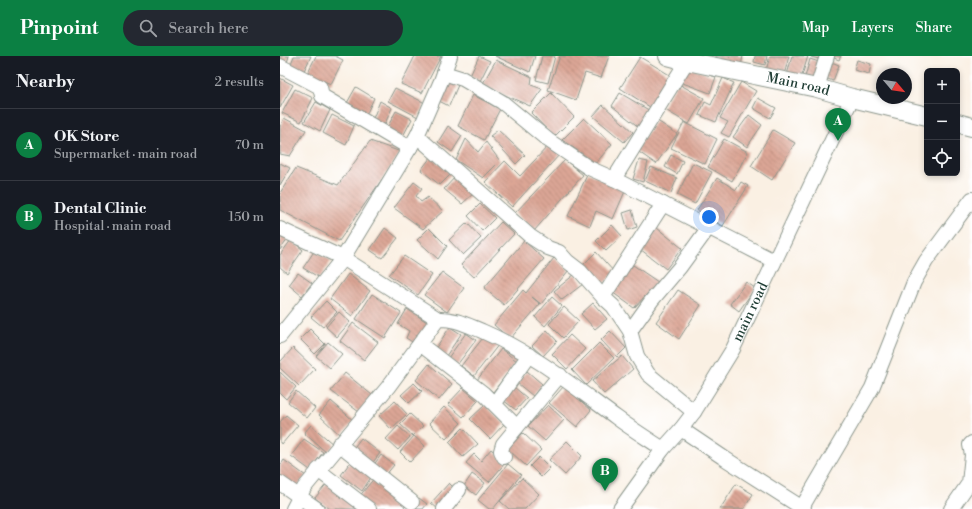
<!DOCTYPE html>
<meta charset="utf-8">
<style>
body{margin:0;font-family:"Libre Bodoni",serif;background:#242831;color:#f1f3f6}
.controls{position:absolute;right:12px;top:12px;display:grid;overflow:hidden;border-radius:6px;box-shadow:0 2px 6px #0003}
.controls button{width:36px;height:36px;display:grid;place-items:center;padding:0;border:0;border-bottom:1px solid #363941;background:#171b24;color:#f1f3f6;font:20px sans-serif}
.compass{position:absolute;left:596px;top:12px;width:36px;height:36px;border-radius:50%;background:#171b24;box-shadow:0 2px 6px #0003;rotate:119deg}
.you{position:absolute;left:429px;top:161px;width:14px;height:14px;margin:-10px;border:3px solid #fff;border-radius:50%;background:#1a73e8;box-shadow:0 0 0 6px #1a73e833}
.badge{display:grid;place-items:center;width:26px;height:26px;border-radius:50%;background:#0b8043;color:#fff;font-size:13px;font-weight:700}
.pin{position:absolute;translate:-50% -33px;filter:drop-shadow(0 1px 2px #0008)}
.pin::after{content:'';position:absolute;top:21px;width:14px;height:12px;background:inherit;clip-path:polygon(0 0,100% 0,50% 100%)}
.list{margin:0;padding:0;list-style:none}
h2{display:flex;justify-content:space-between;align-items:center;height:52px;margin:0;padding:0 16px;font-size:17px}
h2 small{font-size:13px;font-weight:400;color:#9ea1a6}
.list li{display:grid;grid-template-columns:26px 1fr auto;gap:12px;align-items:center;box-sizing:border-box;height:72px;padding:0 16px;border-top:1px solid #363941}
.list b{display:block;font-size:15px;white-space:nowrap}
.list p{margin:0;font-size:13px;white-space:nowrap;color:#9ea1a6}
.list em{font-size:13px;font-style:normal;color:#9ea1a6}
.icon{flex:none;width:22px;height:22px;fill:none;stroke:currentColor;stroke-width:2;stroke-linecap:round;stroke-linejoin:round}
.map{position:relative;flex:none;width:692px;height:453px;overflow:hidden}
header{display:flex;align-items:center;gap:24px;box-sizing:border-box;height:56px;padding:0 20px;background:#0b8043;color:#fff}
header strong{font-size:19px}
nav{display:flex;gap:22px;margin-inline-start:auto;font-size:14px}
.search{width:280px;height:36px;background:#242831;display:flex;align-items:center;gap:10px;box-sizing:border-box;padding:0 14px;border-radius:22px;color:#9ea1a6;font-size:15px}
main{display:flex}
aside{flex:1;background:#171b24}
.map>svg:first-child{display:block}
.building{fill:url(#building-back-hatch)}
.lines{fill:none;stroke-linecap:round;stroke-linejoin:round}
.minor-casing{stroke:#8c968c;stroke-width:16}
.tertiary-casing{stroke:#8c968c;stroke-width:20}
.minor{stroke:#fff;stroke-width:14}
.tertiary{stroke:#fff;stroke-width:18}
.labels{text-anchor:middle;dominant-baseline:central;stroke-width:3;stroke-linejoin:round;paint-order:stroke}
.street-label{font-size:14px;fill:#1f3d34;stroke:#fff}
</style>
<header>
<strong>Pinpoint</strong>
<div class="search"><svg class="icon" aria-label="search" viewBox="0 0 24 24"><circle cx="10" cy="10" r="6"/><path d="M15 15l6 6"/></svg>Search here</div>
<nav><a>Map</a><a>Layers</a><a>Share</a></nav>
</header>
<main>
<aside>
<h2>Nearby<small>2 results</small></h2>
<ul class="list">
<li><span class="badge">A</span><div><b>OK Store</b><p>Supermarket · main road</p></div><em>70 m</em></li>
<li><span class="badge">B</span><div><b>Dental Clinic</b><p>Hospital · main road</p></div><em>150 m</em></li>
</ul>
</aside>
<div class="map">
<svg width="692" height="453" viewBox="0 0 692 453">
<defs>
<pattern id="building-back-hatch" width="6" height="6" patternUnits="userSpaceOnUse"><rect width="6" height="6" fill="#dca695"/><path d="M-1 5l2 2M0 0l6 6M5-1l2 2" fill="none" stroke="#b2887a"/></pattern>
</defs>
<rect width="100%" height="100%" fill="#fff"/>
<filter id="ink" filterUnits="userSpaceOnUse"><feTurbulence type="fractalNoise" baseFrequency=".025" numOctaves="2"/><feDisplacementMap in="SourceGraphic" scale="8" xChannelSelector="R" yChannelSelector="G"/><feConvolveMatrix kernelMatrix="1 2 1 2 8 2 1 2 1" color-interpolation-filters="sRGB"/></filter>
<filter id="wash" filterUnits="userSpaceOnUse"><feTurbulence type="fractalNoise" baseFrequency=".012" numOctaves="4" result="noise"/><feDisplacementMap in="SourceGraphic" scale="16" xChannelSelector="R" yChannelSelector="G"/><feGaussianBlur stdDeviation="0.9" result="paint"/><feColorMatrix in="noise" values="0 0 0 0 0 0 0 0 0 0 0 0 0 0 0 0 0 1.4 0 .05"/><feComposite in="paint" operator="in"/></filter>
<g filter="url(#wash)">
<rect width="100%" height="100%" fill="#faf0e3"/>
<g id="blocks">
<path class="building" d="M 0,0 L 9,0 L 6,10 L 0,7 Z
M 14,0 L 31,0 L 23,17 L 10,10 Z
M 36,0 L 55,0 L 63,4 L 51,28 L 27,18 Z
M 135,0 L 161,0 L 142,37 L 121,28 Z
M 199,0 L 210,5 L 200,25 L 190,20 Z
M 215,0 L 255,0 L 250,16 Z
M 262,0 L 275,0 L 268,27 L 256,24 Z
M 280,0 L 329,0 L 321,22 L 305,17 L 296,44 L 268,34 Z
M 436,0 L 463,0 L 461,10 L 435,5 Z
M 475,0 L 487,0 L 485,9 L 474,6 Z
M 490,0 L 509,0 L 503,23 L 485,18 Z
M 512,0 L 528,0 L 520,26 L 506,23 Z
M 531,0 L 544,0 L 543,4 L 531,1 Z
M 549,0 L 561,0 L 559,4 Z
M 360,1 L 393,21 L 373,53 L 340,32 Z
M 530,3 L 542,7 L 536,25 L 525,21 Z
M 216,4 L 252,21 L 251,29 L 262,33 L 250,50 L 202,29 Z
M 577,4 L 591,8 L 589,18 L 574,14 Z
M 549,5 L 559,9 L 553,25 L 543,21 Z
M 406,10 L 436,21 L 430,37 L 400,26 Z
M 0,22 L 13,29 L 0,52 Z
M 443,22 L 454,27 L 436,66 L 419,59 L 425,46 L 431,49 Z
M 168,26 L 178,29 L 169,50 L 159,45 Z
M 461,26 L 476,35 L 449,81 L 441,77 L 448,66 L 440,62 Z
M 397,27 L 424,42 L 409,68 L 382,52 Z
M 76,31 L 94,42 L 86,59 L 67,47 Z
M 115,32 L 145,47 L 138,61 L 108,45 Z
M 15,33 L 33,42 L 21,66 L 2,57 Z
M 271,37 L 294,61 L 274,81 L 251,57 Z
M 340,37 L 372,56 L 360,72 L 332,50 Z
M 193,39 L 220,53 L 204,84 L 178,70 Z
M 478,42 L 496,52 L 490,62 L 473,52 Z
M 100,45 L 112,52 L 103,72 L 92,65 Z
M 36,46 L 50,54 L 40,75 L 24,66 Z
M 323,49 L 353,76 L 344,86 L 313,60 Z
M 116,55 L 132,63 L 122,82 L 106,74 Z
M 52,59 L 74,70 L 66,89 L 43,77 Z
M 469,59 L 482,69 L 467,91 L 453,81 Z
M 4,62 L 26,74 L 10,100 L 0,98 L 0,71 Z
M 304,62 L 332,88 L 316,107 L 282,84 Z
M 376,64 L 397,78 L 376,108 L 356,94 Z
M 404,66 L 437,83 L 425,108 L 391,92 Z
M 168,70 L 182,80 L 172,96 L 158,86 Z
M 218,74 L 245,99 L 236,108 L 210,80 Z
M 493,74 L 515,87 L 492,124 L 471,110 Z
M 186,83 L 198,96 L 206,86 L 220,105 L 203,122 L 176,104 Z
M 444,83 L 468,96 L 452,125 L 428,111 Z
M 90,85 L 121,96 L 59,185 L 0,154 L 0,137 L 16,112 L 58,129 Z
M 269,89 L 280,98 L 232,151 L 205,126 L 225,105 L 240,120 Z
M 391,99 L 403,105 L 397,118 L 385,111 Z
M 151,101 L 172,117 L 160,129 L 141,114 Z
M 285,104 L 303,119 L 254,175 L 235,157 Z
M 359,104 L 368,106 L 363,126 L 353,123 Z
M 0,107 L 10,112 L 0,129 Z
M 413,107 L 432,116 L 415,148 L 397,139 Z
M 371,111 L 397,122 L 391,137 L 365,125 Z
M 308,117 L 346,133 L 333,163 L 316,155 L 310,170 L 288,160 Z
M 176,120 L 195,136 L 182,148 L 164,133 Z
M 437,122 L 456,134 L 461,126 L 468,130 L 443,170 L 417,154 Z
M 134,126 L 142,132 L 136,140 L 141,146 L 148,141 L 163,155 L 143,173 L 114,152 Z
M 200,148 L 215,162 L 202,175 L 188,160 Z
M 352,154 L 357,171 L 348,174 L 343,157 Z
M 221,166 L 234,178 L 194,221 L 181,209 Z
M 187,167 L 201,182 L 183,199 L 169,184 Z
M 332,169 L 342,180 L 326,195 L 316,185 Z
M 105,172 L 118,182 L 102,202 L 90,194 Z
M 149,172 L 167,190 L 158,203 L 137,184 Z
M 377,172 L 402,192 L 386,213 L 360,193 Z
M 0,177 L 8,183 L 0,194 Z
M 11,184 L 23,194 L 7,217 L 0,211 L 0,199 Z
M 244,185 L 264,203 L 224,249 L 204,232 Z
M 35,194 L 51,205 L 40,222 L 23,212 Z
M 316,196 L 335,217 L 320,231 L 301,211 Z
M 124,200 L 152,219 L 138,239 L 109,219 Z
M 274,202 L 289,214 L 261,248 L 252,241 L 260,248 L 230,283 L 214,269 L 243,234 L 246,237 Z
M 353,209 L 378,226 L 354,252 L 332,236 Z
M 162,216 L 184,232 L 167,256 L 144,239 Z
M 18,217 L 32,227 L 22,240 L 9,229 Z
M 68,218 L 90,235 L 72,260 L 50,243 Z
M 295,218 L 303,228 L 282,244 L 274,235 Z
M 466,226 L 475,232 L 459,255 L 450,248 Z
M 398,234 L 421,249 L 399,283 L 376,266 Z
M 92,238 L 121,257 L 105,282 L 76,263 Z
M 272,241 L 282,250 L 265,270 L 255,261 Z
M 46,245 L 57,256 L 43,271 L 31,261 Z
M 313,247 L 327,263 L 315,273 L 301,258 Z
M 284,251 L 299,265 L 283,282 L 269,268 Z
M 127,253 L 150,268 L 137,289 L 126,282 L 129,275 L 118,268 Z
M 59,256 L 70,266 L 57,281 L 46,271 Z
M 73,267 L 98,286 L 84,304 L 60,285 Z
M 170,271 L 181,278 L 166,300 L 155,293 Z
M 30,273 L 45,288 L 35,298 L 20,283 Z
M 267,274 L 277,285 L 263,300 L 252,290 Z
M 330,275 L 346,292 L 337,301 L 321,284 Z
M 186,277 L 196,284 L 177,309 L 168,302 Z
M 206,278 L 219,288 L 194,320 L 181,310 Z
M 290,279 L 305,293 L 287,313 L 272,298 Z
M 48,286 L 62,298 L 50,312 L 36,300 Z
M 319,287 L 334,302 L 306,329 L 292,314 Z
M 13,292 L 35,313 L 19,330 L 0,312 L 0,306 Z
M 221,293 L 237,305 L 213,336 L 197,324 Z
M 342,300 L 353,313 L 324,338 L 312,325 Z
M 149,308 L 172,328 L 159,344 L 136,324 Z
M 247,315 L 262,328 L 253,340 L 237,327 Z
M 0,316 L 16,331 L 6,343 L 0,337 Z
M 65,317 L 92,339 L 79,356 L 51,335 Z
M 134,327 L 142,335 L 129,347 L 121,339 Z
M 284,330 L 311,354 L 297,371 L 269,347 Z
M 234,331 L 247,342 L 236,354 L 223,344 Z
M 183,332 L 198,345 L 183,361 L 168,348 Z
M 16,335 L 35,352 L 27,362 L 8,346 Z
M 51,345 L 74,365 L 61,380 L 39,359 Z
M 115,345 L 127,358 L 111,373 L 99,360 Z
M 205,349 L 224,368 L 210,383 L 190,363 Z
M 268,349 L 284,364 L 265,385 L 248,370 Z
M 164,351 L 181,367 L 166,383 L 149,367 Z
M 130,358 L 143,370 L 133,380 L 120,368 Z
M 6,359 L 18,369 L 2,388 L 0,387 L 0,366 Z
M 31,369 L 54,389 L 47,397 L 24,377 Z
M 118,370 L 130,381 L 118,394 L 106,383 Z
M 183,372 L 198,388 L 183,401 L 169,386 Z
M 243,377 L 261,394 L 246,410 L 228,393 Z
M 134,380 L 145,390 L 130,406 L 120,396 Z
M 81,382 L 100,397 L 91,409 L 72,394 Z
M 24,383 L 43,396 L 30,414 L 11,400 Z
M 287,385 L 302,400 L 285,419 L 269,404 Z
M 211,393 L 226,406 L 209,426 L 186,407 L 194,398 L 201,405 Z
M 101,399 L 114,409 L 105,420 L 93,410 Z
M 259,401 L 270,412 L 261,421 L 250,410 Z
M 4,404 L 26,420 L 15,434 L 0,422 L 0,410 Z
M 71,405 L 92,420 L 82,435 L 61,419 Z
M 228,408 L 241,419 L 213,453 L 209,453 L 198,444 Z
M 192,418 L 205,427 L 196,439 L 184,430 Z
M 96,420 L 128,446 L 123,453 L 92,453 L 78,442 Z
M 242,422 L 259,438 L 245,453 L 229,453 L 220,445 Z
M 48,426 L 81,453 L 50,453 L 35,442 Z
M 169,427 L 176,434 L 158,453 L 151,447 Z
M 456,428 L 473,438 L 464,453 L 440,453 Z
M 139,442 L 147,448 L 143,453 L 130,453 Z"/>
</g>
</g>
<g filter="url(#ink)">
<use href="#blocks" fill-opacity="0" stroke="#8c968c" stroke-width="1"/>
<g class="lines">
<defs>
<g id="minor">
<path d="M 410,0 L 334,123 L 494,205"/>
<path d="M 0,10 L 40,31 L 42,40 L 130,92"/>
<path d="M 164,17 L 183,23 L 222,46 L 268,84 L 309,112 L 334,123"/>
<path d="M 537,32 L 547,0"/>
<path d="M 137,80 L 251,181 L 268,192 L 279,196 L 287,205 L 300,215 L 323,241 L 333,250 L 350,275 L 357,300 L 368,318 L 414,356"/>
<path d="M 0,173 L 63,202 L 0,280"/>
<path d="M 323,241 L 383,148"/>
<path d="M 158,263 L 63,202 L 137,80 L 161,25 L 170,0"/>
<path d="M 350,275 L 372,244 L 400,211 L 429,171"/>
<path d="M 140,288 L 203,337 L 237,371"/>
<path d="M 215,347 L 249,299"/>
<path d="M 401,373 L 444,402 L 524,453"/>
<path d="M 59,388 L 132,446"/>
<path d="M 224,401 L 221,395 L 223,388 L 280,319"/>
<path d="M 38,414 L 89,453"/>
<path d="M 0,427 L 37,453"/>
<path d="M 13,453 L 24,432 L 108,331 L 158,263 C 174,262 187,269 202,275 C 253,297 293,330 337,362 C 352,373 368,383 383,393"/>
<path d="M 164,453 L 179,434"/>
<path id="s1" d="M 340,453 L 383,393 L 401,373 L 414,356 L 453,293 L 572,42"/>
<path d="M 521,453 L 592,332 L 634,226 L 646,205 L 692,143"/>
<path d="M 671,453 L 689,427 L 692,399 L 690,389 L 692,387"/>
</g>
<g id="tertiary">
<path id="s2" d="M 388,0 L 407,5 L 537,32 L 572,42 L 647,60"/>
<path d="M 677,67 L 692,71"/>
</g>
</defs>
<use href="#minor" class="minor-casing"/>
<use href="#tertiary" class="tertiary-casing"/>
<use href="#minor" class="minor"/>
<use href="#tertiary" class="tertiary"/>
</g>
</g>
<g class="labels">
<g class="street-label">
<text stroke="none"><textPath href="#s2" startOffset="133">Main road</textPath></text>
<text stroke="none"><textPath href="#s1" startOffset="237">main road</textPath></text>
</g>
</g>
</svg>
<div class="controls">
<button>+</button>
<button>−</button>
<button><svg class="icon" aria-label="locate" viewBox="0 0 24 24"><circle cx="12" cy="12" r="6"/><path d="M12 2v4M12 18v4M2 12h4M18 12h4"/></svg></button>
</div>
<svg class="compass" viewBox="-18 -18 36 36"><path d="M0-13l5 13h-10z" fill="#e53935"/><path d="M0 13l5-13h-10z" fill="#9ea1a6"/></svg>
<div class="you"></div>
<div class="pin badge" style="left:558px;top:85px">A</div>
<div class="pin badge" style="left:325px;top:435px">B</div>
</div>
</main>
